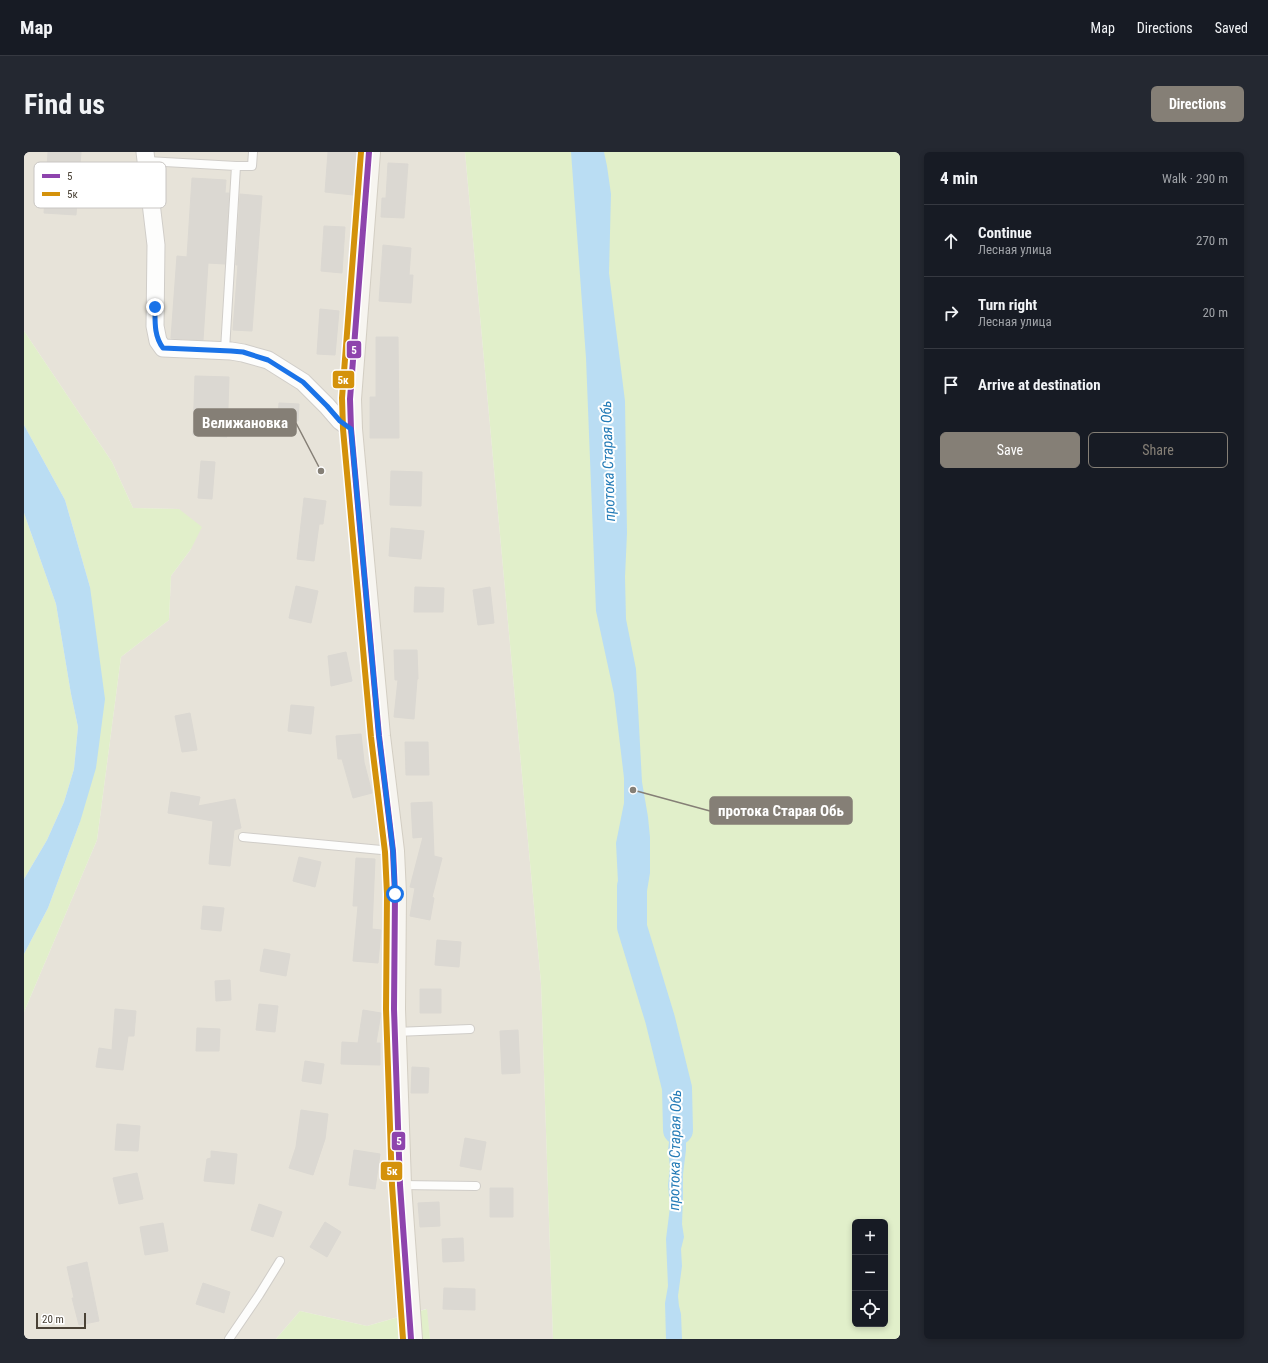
<!DOCTYPE html>
<meta charset="utf-8">
<style>
body{margin:0;font-family:"Roboto Condensed",sans-serif;background:#242831;color:#f1f3f6}
.controls{position:absolute;right:12px;bottom:12px;display:grid;overflow:hidden;border-radius:6px;box-shadow:0 2px 6px #0003}
.controls button{width:36px;height:36px;display:grid;place-items:center;padding:0;border:0;border-bottom:1px solid #363941;background:#171b24;color:#f1f3f6;font:20px sans-serif}
.scale{position:absolute;left:12px;bottom:10px;width:50px;box-sizing:border-box;padding-left:4px;border:2px solid #4a4236;border-top:0;font-size:11px;line-height:14px;white-space:nowrap;color:#4a4236;-webkit-text-stroke:3px #fff;paint-order:stroke}
.stop{position:absolute;width:12px;height:12px;margin:-9px;border:3px solid #1a73e8;border-radius:50%;background:#fff}
.stop.end{background:#1a73e8;border-color:#fff;box-shadow:0 1px 4px #0008}
.list{margin:0;padding:0;list-style:none}
h2{display:flex;justify-content:space-between;align-items:center;height:52px;margin:0;padding:0 16px;font-size:17px}
h2 small{font-size:13px;font-weight:400;color:#9ea1a6}
.list li{display:grid;grid-template-columns:26px 1fr auto;gap:12px;align-items:center;box-sizing:border-box;height:72px;padding:0 16px;border-top:1px solid #363941}
.list b{display:block;font-size:15px;white-space:nowrap}
.list p{margin:0;font-size:13px;white-space:nowrap;color:#9ea1a6}
.list em{font-size:13px;font-style:normal;color:#9ea1a6}
.actions{display:flex;gap:8px;padding:12px 16px}
.actions a{flex:1;padding:9px 0;border:1px solid #857f76;border-radius:6px;text-align:center;font-size:14px;color:#857f76}
.actions .main{background:#857f76;color:#fff}
.icon{flex:none;width:22px;height:22px;fill:none;stroke:currentColor;stroke-width:2;stroke-linecap:round;stroke-linejoin:round}
.map{position:relative;flex:none;width:876px;height:1187px;overflow:hidden;border-radius:6px}
header{display:flex;align-items:center;gap:24px;box-sizing:border-box;height:56px;padding:0 20px;background:#171b24;border-bottom:1px solid #363941}
header strong{font-size:19px}
nav{display:flex;gap:22px;margin-inline-start:auto;font-size:14px}
.intro{display:flex;align-items:center;justify-content:space-between;box-sizing:border-box;height:96px;padding:0 24px}
h1{margin:0;font-size:28px}
.button{padding:10px 18px;border-radius:6px;background:#857f76;color:#fff;font-size:14px;font-weight:700}
main{display:flex;gap:24px;padding:0 24px}
aside{flex:1;background:#171b24;border-radius:6px;box-shadow:0 2px 6px #0003}
.map>svg:first-child{display:block}
.residential{fill:#e7e3d9}
.green{fill:#e1efca;fill-rule:evenodd}
.water{fill:#baddf3}
.lines{fill:none;stroke-linecap:round;stroke-linejoin:round}
.river{stroke:#baddf3;stroke-width:30}
.building{fill:#dbd8d2;stroke:#dbd8d2}
.lane-casing{stroke:#d0cdc8;stroke-width:10}
.street-casing{stroke:#d0cdc8;stroke-width:19}
.secondary-casing{stroke:#d3cec3;stroke-width:24}
.lane{stroke:#fdfdfc;stroke-width:8}
.street{stroke:#fdfdfc;stroke-width:17}
.secondary{stroke:#f7f5f0;stroke-width:22}
.bus-1-casing{stroke:#fff;stroke-width:9}
.bus-2-casing{stroke:#fff;stroke-width:9}
.bus-1{stroke:#8e44ad;stroke-width:6}
.bus-2{stroke:#d4920b;stroke-width:6}
.route{stroke:#1a73e8;stroke-width:5}
.labels{text-anchor:middle;dominant-baseline:central;stroke-width:4;stroke-linejoin:round;paint-order:stroke}
.water-label{font-size:15px;font-style:italic;fill:#257cb7;stroke:#fff}
.key{fill:#fff;stroke:#c9c6c3;stroke-width:1}
.key-label{font-size:11px;fill:#4a4236}
.leader{fill:none;stroke:#857f76;stroke-width:1.5}
.callout-dot{fill:#857f76;stroke:#fff;stroke-width:1.5}
.callout{fill:#857f76;stroke:#857f76;stroke-width:1.5}
.callout-label{font-size:15px;text-anchor:middle;font-weight:bold;fill:#fff}
.line-badge{stroke:#fff;stroke-width:1.5}
.badge-label{font-size:11px;text-anchor:middle;font-weight:bold;fill:#fff}
</style>
<header>
<strong>Map</strong>
<nav><a>Map</a><a>Directions</a><a>Saved</a></nav>
</header>
<div class="intro"><h1>Find us</h1><a class="button">Directions</a></div>
<main>
<div class="map">
<svg width="876" height="1187" viewBox="0 0 876 1187">
<rect width="100%" height="100%" fill="#f3f1ec"/>
<path class="residential" d="M 0,0 L 441,0 L 517,831 L 529,1187 L 406,1187 L 402,1157 L 343,1174 L 276,1159 L 252,1187 L 0,1187 L 0,860 L 73,688 L 97,505 L 145,468 L 147,424 L 167,397 L 155,357 L 109,356 L 88,310 L 0,179 Z"/>
<path class="green" d="M 441,0 L 876,0 L 876,1187 L 529,1187 L 517,831 ZM 831,1070 L 861,1070 L 861,1172 L 831,1172 Z
M 0,179 L 88,310 L 109,356 L 155,357 L 178,375 L 167,397 L 147,424 L 145,468 L 97,505 L 73,688 L 0,860 L 0,802 L 24,756 L 56,670 L 66,435 L 41,348 L 0,273 Z
M 0,361 L 32,452 L 47,542 L 54,575 L 50,617 L 40,650 L 23,688 L 0,727 Z
M 403,1157 L 406,1187 L 252,1187 L 276,1159 L 343,1174 Z"/>
<path class="water" d="M 547,0 L 580,0 L 583,14 L 587,42 L 585,121 L 601,249 L 603,381 L 601,425 L 602,467 L 612,517 L 618,630 L 624,665 L 626,685 L 626,721 L 623,739 L 619,754 L 608,775 L 596,758 L 595,750 L 592,691 L 600,651 L 600,626 L 590,542 L 572,459 L 562,206 Z
M 0,273 L 41,348 L 66,435 L 81,547 L 72,616 L 56,670 L 24,756 L 0,802 L 0,727 L 23,688 L 40,650 L 50,617 L 54,575 L 47,542 L 32,452 L 0,361 Z
M 653,936 L 661,962 L 662,990 L 662,998 L 659,1022 L 659,1046 L 658,1072 L 660,1085 L 657,1097 L 658,1114 L 654,1144 L 655,1154 L 657,1162 L 658,1187 L 642,1187 L 641,1151 L 644,1134 L 642,1087 L 646,1055 L 644,1033 L 646,1015 L 644,998 L 645,990 L 650,978 Z"/>
<g class="lines">
<path class="river" d="M 608,734 L 608,775 L 636,867 L 653,936 L 654,978"/>
</g>
<path class="building" d="M 24,0 L 57,0 L 52,63 L 20,61 Z
M 304,0 L 332,0 L 329,43 L 301,40 Z
M 364,11 L 384,12 L 380,66 L 357,65 L 358,46 L 362,46 Z
M 168,26 L 202,28 L 201,41 L 205,41 L 201,112 L 184,111 L 179,188 L 147,186 L 153,104 L 163,105 Z
M 216,42 L 238,44 L 228,179 L 209,178 L 214,113 L 212,113 Z
M 300,74 L 321,75 L 318,121 L 297,119 Z
M 359,93 L 387,96 L 385,123 L 389,123 L 387,151 L 355,149 Z
M 296,157 L 315,159 L 311,203 L 293,202 Z
M 352,185 L 374,185 L 375,286 L 346,286 L 346,245 L 352,245 Z
M 171,224 L 205,225 L 203,285 L 169,283 Z
M 255,251 L 275,252 L 274,269 L 254,267 Z
M 177,309 L 191,310 L 188,347 L 174,346 Z
M 367,319 L 398,320 L 397,354 L 366,353 Z
M 280,346 L 302,349 L 299,372 L 295,372 L 290,409 L 273,407 Z
M 367,376 L 400,379 L 397,407 L 365,404 Z
M 272,434 L 294,439 L 287,471 L 265,466 Z
M 391,435 L 420,436 L 419,460 L 390,460 Z
M 466,435 L 470,471 L 454,473 L 449,438 Z
M 370,498 L 393,498 L 394,527 L 393,527 L 390,567 L 370,565 L 374,528 L 371,528 Z
M 322,500 L 328,529 L 307,534 L 304,504 Z
M 267,553 L 290,555 L 287,582 L 264,579 Z
M 166,561 L 173,598 L 158,600 L 151,564 Z
M 337,582 L 340,610 L 348,641 L 329,646 L 318,607 L 314,607 L 312,584 Z
M 381,590 L 404,590 L 405,623 L 382,623 Z
M 147,640 L 176,645 L 174,654 L 211,647 L 217,676 L 210,678 L 206,714 L 185,712 L 189,669 L 144,661 Z
M 408,650 L 410,704 L 418,706 L 408,745 L 410,746 L 406,768 L 386,764 L 391,736 L 386,735 L 399,685 L 389,686 L 387,651 Z
M 275,705 L 297,710 L 291,735 L 269,729 Z
M 332,706 L 351,707 L 348,777 L 357,778 L 354,811 L 329,809 L 334,754 L 329,754 Z
M 179,754 L 200,756 L 197,779 L 177,777 Z
M 413,788 L 437,790 L 435,815 L 411,813 Z
M 240,797 L 266,802 L 262,824 L 236,819 Z
M 206,828 L 207,848 L 192,849 L 191,829 Z
M 396,837 L 417,837 L 417,861 L 396,861 Z
M 235,852 L 254,854 L 251,880 L 232,878 Z
M 91,857 L 112,859 L 110,884 L 104,884 L 99,918 L 72,915 L 75,896 L 88,898 Z
M 339,858 L 357,861 L 352,891 L 356,891 L 356,913 L 317,912 L 318,890 L 334,891 Z
M 173,876 L 196,877 L 195,899 L 172,899 Z
M 494,878 L 496,921 L 478,922 L 476,879 Z
M 281,909 L 300,912 L 297,932 L 278,929 Z
M 388,915 L 405,916 L 404,941 L 387,941 Z
M 277,958 L 304,962 L 301,987 L 289,1023 L 265,1016 L 272,995 Z
M 93,972 L 116,974 L 114,999 L 91,998 Z
M 441,986 L 462,990 L 457,1018 L 436,1014 Z
M 330,998 L 356,1002 L 351,1037 L 325,1033 Z
M 187,999 L 213,1002 L 210,1032 L 180,1029 L 183,1007 L 187,1006 Z
M 113,1021 L 119,1047 L 95,1052 L 89,1026 Z
M 466,1036 L 489,1036 L 489,1065 L 466,1065 Z
M 415,1050 L 416,1074 L 396,1075 L 394,1051 Z
M 235,1052 L 258,1060 L 249,1085 L 227,1078 Z
M 301,1070 L 317,1080 L 303,1105 L 286,1095 Z
M 139,1071 L 144,1099 L 121,1103 L 116,1075 Z
M 439,1086 L 440,1109 L 419,1110 L 418,1087 Z
M 63,1110 L 75,1169 L 55,1173 L 48,1146 L 50,1146 L 43,1115 Z
M 179,1131 L 206,1140 L 200,1161 L 172,1152 Z
M 420,1136 L 451,1137 L 451,1158 L 419,1157 Z"/>
<g class="lines">
<defs>
<path id="lane" d="M 123,9 L 212,14 L 201,198
M 212,14 L 228,14 L 229,0
M 219,685 L 368,699
M 371,880 L 446,877
M 377,1033 L 452,1034
M 205,1187 L 235,1143 L 256,1109"/>
<path id="street" d="M 121,0 L 132,93 L 131,174 L 134,189 L 139,196 L 207,199 L 219,201 L 244,208 L 279,230 L 303,254 L 316,269 L 327,277"/>
<path id="secondary" d="M 345,0 L 326,247 L 327,277 L 355,584 L 369,699 L 371,742 L 370,857 L 376,1033 L 387,1187"/>
</defs>
<use href="#lane" class="lane-casing"/>
<use href="#street" class="street-casing"/>
<use href="#secondary" class="secondary-casing"/>
<use href="#lane" class="lane"/>
<use href="#street" class="street"/>
<use href="#secondary" class="secondary"/>
<defs>
<path id="bus-1" d="M 345,0 L 326,247 L 327,277 L 355,584 L 369,699 L 371,742 L 370,857 L 376,1033 L 387,1187"/>
<path id="bus-2" d="M 337,0 L 318,246 L 319,277 L 347,585 L 361,700 L 363,742 L 362,857 L 368,1033 L 379,1187"/>
</defs>
<use href="#bus-1" class="bus-1-casing"/>
<use href="#bus-2" class="bus-2-casing"/>
<use href="#bus-1" class="bus-1"/>
<use href="#bus-2" class="bus-2"/>
</g>
<g class="lines">
<path class="route" d="M 131,155 C 131,170 130,184 139,196 L 207,199 L 219,200 L 244,208 L 279,230 L 303,254 L 316,269 L 327,277 L 355,584 L 369,699 L 371,742"/>
</g>
<g class="labels">
<g class="water-label">
<text transform="translate(584 309) rotate(-92)">протока Старая Обь</text>
<text transform="translate(651 998) rotate(-89)">протока Старая Обь</text>
</g>
</g>
<rect x="10" y="10" width="132" height="46" rx="6" class="key"/>
<rect x="18" y="22" width="18" height="4" fill="#8e44ad"/>
<rect x="18" y="40" width="18" height="4" fill="#d4920b"/>
<g class="key-label">
<text x="43" y="28">5</text>
<text x="43" y="46">5к</text>
</g>
<path class="leader" d="M297 319L272 271M609 638L686 659"/>
<g class="callout-dot">
<circle cx="297" cy="319" r="4"/>
<circle cx="609" cy="638" r="4"/>
</g>
<g class="callout">
<rect x="170" y="257" width="102" height="27" rx="4"/>
<rect x="686" y="645" width="142" height="27" rx="4"/>
</g>
<g class="callout-label">
<text x="221" y="276">Велижановка</text>
<text x="757" y="664">протока Старая Обь</text>
</g>
<g class="line-badge">
<rect x="322" y="188" width="16" height="19" rx="4" fill="#8e44ad"/>
<rect x="308" y="218" width="23" height="19" rx="4" fill="#d4920b"/>
<rect x="367" y="979" width="15" height="20" rx="4" fill="#8e44ad"/>
<rect x="356" y="1009" width="23" height="20" rx="4" fill="#d4920b"/>
</g>
<g class="badge-label">
<text x="330" y="202">5</text>
<text x="319" y="232">5к</text>
<text x="375" y="993">5</text>
<text x="368" y="1023">5к</text>
</g>
</svg>
<div class="controls">
<button>+</button>
<button>−</button>
<button><svg class="icon" aria-label="locate" viewBox="0 0 24 24"><circle cx="12" cy="12" r="6"/><path d="M12 2v4M12 18v4M2 12h4M18 12h4"/></svg></button>
</div>
<div class="scale">20 m</div>
<div class="stop" style="left:371px;top:742px"></div>
<div class="stop end" style="left:131px;top:155px"></div>
</div>
<aside>
<h2>4 min<small>Walk · 290 m</small></h2>
<ul class="list">
<li><svg class="icon" aria-label="ahead" viewBox="0 0 24 24"><path d="M12 20V5M6 11l6-6 6 6"/></svg><div><b>Continue</b><p>Лесная улица</p></div><em>270 m</em></li>
<li><svg class="icon" aria-label="right" viewBox="0 0 24 24"><path d="M7 20v-9h11M14 6l5 5-5 5"/></svg><div><b>Turn right</b><p>Лесная улица</p></div><em>20 m</em></li>
<li><svg class="icon" aria-label="arrive" viewBox="0 0 24 24"><path d="M6 21V4h12l-3 4 3 4H6"/></svg><div><b>Arrive at destination</b></div></li>
</ul>
<div class="actions"><a class="main">Save</a><a>Share</a></div>
</aside>
</main>
